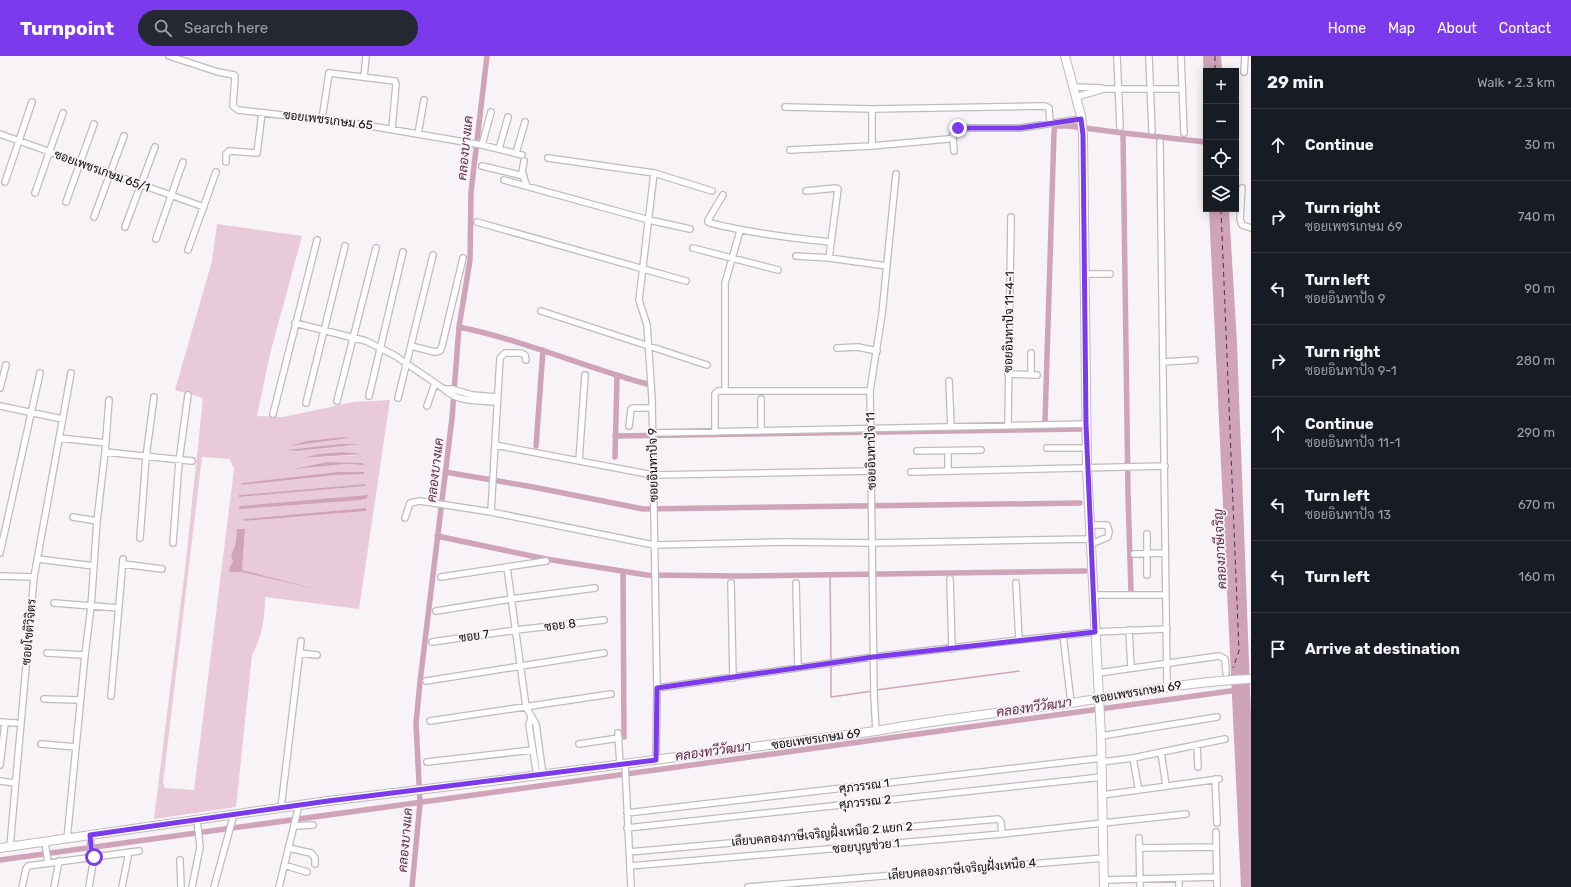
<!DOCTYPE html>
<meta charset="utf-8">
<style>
body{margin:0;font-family:Rubik,Sarabun,sans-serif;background:#242831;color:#f1f3f6}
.controls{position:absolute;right:12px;top:12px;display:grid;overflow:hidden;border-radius:0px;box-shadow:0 2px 10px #0003}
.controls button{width:36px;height:36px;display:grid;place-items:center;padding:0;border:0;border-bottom:1px solid #363941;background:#171b24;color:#f1f3f6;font:20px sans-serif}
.stop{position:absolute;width:12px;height:12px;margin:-9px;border:3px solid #7c3aed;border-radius:50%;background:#fff}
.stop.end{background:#7c3aed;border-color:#fff;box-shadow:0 1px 4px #0008}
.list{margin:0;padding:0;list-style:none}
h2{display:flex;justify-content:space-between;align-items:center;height:52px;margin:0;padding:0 16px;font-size:17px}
h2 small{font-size:13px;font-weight:400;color:#9ea1a6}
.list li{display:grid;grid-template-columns:26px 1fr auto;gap:12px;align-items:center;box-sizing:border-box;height:72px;padding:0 16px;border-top:1px solid #363941}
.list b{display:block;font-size:15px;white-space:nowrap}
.list p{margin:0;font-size:13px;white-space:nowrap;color:#9ea1a6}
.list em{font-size:13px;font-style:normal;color:#9ea1a6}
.icon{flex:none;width:22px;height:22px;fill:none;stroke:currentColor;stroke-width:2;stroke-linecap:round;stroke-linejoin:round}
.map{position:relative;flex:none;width:1251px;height:831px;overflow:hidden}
header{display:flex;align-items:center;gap:24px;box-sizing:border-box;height:56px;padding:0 20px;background:#7c3aed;color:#fff}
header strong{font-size:19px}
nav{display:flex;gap:22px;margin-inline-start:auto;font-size:14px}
.search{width:280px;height:36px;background:#242831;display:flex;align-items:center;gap:10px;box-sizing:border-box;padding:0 14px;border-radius:22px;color:#9ea1a6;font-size:15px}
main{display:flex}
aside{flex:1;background:#171b24}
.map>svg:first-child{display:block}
.green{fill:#e9cad8;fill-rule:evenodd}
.water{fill:#cfa4b8}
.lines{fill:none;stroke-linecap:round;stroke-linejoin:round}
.stream{stroke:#cfa4b8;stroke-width:1.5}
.canal{stroke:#cfa4b8;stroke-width:5.5}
.ferry{stroke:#5d2845;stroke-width:1;stroke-dasharray:5 4;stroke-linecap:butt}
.street-casing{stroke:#bfbbbd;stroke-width:8}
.secondary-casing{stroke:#bfbbbd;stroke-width:10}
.street{stroke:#fff;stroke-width:5.5}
.secondary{stroke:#fff;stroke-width:8}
.route{stroke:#7c3aed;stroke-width:5}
.labels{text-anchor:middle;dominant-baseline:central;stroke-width:3.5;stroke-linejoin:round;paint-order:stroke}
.street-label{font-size:12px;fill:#0e0d0d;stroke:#f8f3f6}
.water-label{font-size:13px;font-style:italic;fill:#5d2845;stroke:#f8f3f6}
</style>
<header>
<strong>Turnpoint</strong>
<div class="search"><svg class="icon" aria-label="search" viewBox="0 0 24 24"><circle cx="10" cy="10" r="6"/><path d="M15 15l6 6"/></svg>Search here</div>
<nav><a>Home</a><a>Map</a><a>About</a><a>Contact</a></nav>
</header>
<main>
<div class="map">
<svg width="1251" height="831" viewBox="0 0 1251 831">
<rect width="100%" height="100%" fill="#f8f3f6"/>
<path class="green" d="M 217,168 L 302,180 L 270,298 L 257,360 L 283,361 L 354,346 L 390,344 L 359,553 L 265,541 C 265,561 262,582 252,599 L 236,751 L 154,763 L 185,513 L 203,342 L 175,334 L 212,205 ZM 342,381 L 347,382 L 293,389 L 306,385 ZM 339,388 L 357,388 L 297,395 L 290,394 ZM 341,396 L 358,399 L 305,402 L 318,398 ZM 202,401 L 230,403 L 234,413 L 194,734 L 165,732 L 163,727 ZM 327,406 L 364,409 L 346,408 L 295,412 ZM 337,416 L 364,416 L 364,417 L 337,419 L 241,429 L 243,427 ZM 365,428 L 366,430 L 239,441 L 239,439 ZM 365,452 L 366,455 L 245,465 L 244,463 ZM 245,473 L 242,514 L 303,530 L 241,516 L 229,516 L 230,510 L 233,507 L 231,499 L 235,490 L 236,478 Z"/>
<path class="water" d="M 1203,0 L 1221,0 L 1222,15 L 1206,15 L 1206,80 Z
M 1209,153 L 1229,153 L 1237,287 L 1251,659 L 1251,831 L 1241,831 Z
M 342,381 L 349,382 L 290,390 L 306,385 Z
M 339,388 L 361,388 L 297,395 L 287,394 Z
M 341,396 L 363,398 L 303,402 L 318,398 Z
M 327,406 L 362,407 L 365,409 L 346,408 L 292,413 Z
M 337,416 L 364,416 L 364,418 L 337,419 L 241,429 L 242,427 Z
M 365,428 L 366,430 L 239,441 L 239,439 Z
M 368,439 L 367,442 L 361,444 L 239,453 L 240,450 Z
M 365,452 L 367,455 L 245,465 L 243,463 Z
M 237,473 L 245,473 L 242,514 L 316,533 L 241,516 L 229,516 L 230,510 L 233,506 L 231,499 L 235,490 Z"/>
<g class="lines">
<path class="stream" d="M 830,519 L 831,605
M 831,609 L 831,641 L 873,635
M 876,634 L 1019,615"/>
<path class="canal" d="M 1123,77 L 1128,438 L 1131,536
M 459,271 C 523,284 584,311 647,328
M 1045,365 L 1054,76 L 1055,70 L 1069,70 L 1123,77 L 1206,86
M 615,380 L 1082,373
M 536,390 L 543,294
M 615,401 L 617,320
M 445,416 L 533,431 L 643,453 L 1080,447
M 437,480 L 546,503 L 647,519 L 739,520 L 1085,515
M 623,515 L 624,681
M 0,804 L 1238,634
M 412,831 L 420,747 L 416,667 L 420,626 L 452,362 L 459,271 L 470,204 L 471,136 L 487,0"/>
<path class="ferry" d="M 1215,0 L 1215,15
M 1221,153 L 1239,595 L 1233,612"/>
<defs>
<path id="street" d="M 169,0 L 218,16 L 234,19 L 235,20 L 233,50 L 238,54 L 359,68 L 482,89 L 522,99
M 1117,0 L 1120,71
M 1149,0 L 1152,75
M 1181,0 L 1184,77
M 1244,16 L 1245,0
M 364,21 L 366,0
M 1073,31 L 1102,32
M 1076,41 L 1104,33 L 1182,33
M 785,51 L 872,53
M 322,63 L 329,17 L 395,25 L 396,28 L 392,73
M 0,78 L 204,151
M 418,78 L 424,44
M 953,81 L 954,95
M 1160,86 L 1167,630
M 482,89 L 491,56
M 872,90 L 872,53 L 1045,50 L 1049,52 L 1050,67
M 499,93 L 508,61
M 790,94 L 872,90 L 948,83 L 953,81 L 954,76 L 958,72 L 1020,72 L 1081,63
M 516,97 L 525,66
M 548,102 L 654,117 L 712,135
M 524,105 L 522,117 L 527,130
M 226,106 L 226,98 L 229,95 L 257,97 L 262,57
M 482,110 L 524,120
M 654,117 L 639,244 L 647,269 L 652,342 L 657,632 L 656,704
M 504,124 L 649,164 L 690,173
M 5,126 L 32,46
M 1242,132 L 1240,163 L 1242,169 L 1251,172
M 806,135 L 836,132 L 838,133 L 829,202
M 35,137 L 63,57
M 723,139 L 708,164 L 708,166 L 710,167 C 750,177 790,182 831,186
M 66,146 L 94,68
M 94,161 L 124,80
M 477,166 L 686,225
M 125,171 L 155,91
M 156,183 L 183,106
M 693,192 L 778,214
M 188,194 L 216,116
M 796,200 L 829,202 L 887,210
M 1085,218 L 1110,218
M 541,255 L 707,309
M 295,267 L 366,285 L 394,299 L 444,333 C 458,347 479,344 497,346
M 411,290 L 435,296 L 440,295 L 442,290 L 463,202
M 837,292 L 858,291 L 877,295
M 1163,306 L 1195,304
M 1008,318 L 1037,319
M 1031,319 L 1031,297
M 949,325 L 951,371
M 0,332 L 6,309
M 444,333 L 452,333 L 472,339 L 497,341
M 725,334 L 725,227 L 740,175
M 369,340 L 403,196
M 398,342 L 433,199
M 761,343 L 761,375
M 337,345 L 376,192
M 306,347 L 345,190
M 0,350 L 62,363
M 427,350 L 435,327
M 273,358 L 317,184
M 629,370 L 631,353 L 633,352 L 652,352
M 1008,370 L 1011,161
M 715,376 L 715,338 L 718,335 L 870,335
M 652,377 L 1086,368
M 59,382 L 106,387
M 495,389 L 653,419 L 872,415
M 1047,392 L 1087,392
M 917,395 L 981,394
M 948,395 L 948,415
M 105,396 L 192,405
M 579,405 L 585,319
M 911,416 L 1165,410
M 491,456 L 500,302 L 505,297 L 521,297 L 525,299 L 526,304
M 73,461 L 97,465
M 405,462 L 410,447 L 420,445 L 491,456 L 654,489 L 784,486 L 872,487 L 1090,483
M 1090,469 L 1107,469 L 1109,475 L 1108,481 L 1091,488
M 1147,478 L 1147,519
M 140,482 L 146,401 L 154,341
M 173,487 L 179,405 L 188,339
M 0,497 L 40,317
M 1134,498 L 1165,497
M 38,503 L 94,510
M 123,508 L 162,513
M 507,511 L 526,651 L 536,668 L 543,719
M 0,520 L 34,521
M 441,521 L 546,505
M 950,523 L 952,593
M 731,527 L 733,622
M 796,527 L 798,612
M 1016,527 L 1019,584
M 1093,539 L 1166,539
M 54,547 L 119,552
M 436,555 L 511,543 L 595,532
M 1129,574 L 1131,612
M 1063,579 L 1071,647
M 432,586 L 516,574 L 604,564
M 47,597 L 85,599
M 300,597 L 317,599
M 1098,617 L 1219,600 L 1225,603 L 1226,617
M 426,625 L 604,597
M 657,632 L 873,601 L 1019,584 L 1095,576 L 1167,573
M 111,640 L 123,503
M 44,643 L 80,644
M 531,661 L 529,669 L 537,720
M 430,665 L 611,638
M 0,666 L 16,667
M 876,675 L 874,639 L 870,335 L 882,258 L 896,118
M 618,677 L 620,709
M 1101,680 L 1217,661
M 41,688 L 76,691
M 579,688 L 619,682
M 1197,689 L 1198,711
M 1161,696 L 1166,730
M 1133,702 L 1138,730
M 427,706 L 533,694
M 1102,706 L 1133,702 L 1225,683
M 625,708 L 631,831
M 0,709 L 5,667
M 1215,723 L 1217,767
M 0,725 L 15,727
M 1102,739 L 1219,723
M 281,752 L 301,585
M 627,757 L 1102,702
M 294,770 L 313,769
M 627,772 L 1102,721
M 1216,776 L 1217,831
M 90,779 L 92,801
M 1139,782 L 1140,831
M 67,783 L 85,599 L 91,551 L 97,465 L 105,396 L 109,344
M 45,786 L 48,807
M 10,790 L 34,521 L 71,317
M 288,792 L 311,797 L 315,802 L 315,808
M 1139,792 L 1216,791
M 629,796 L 998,763 L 1001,766 L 1002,778
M 180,804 L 181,831
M 284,809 L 307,816
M 630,810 L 1002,778 L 1186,758
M 1179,822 L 1179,831
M 1104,824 L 1216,821
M 22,831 L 26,813 L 28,810 L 139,795
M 54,831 L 59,805
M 89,831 L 94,801
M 122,831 L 129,796
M 192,831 L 200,791 L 197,763
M 214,831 L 234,758
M 279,831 L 299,749
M 748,831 L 1104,802"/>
<path id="secondary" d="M 1065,0 L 1081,60 L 1083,79 L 1087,412 L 1101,680 L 1104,831
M 0,792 L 328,745 L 516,722 L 876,675 C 940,663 1006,656 1071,647 C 1131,638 1190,625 1251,623"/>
</defs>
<use href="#street" class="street-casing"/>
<use href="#secondary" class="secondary-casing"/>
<use href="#street" class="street"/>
<use href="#secondary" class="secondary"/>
</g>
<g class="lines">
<path class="route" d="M 94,801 L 92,801 L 90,779 L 328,745 L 656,704 L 657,632 L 873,601 L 1095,576 L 1086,368 L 1083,79 L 1081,63 L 1020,72 L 958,72"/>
</g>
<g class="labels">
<g class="street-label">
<text transform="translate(328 64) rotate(7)">ซอยเพชรเกษม 65</text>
<text transform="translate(102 115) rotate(20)">ซอยเพชรเกษม 65/1</text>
<text transform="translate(1009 266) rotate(-89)">ซอยอินทาปัจ 11-4-1</text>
<text transform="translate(871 395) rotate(-91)">ซอยอินทาปัจ 11</text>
<text transform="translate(653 409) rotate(-91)">ซอยอินทาปัจ 9</text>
<text transform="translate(560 569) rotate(-7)">ซอย 8</text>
<text transform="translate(29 576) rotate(-85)">ซอยโชติวิจิตร</text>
<text transform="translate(474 580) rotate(-8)">ซอย 7</text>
<text transform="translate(1137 636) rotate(-9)">ซอยเพชรเกษม 69</text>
<text transform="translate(816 683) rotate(-8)">ซอยเพชรเกษม 69</text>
<text transform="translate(864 730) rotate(-7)">ศุภวรรณ 1</text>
<text transform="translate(865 746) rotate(-6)">ศุภวรรณ 2</text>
<text transform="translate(822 778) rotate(-5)">เลียบคลองภาษีเจริญฝั่งเหนือ 2 แยก 2</text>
<text transform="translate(866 790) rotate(-5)">ซอยบุญช่วย 1</text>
<text transform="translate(962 813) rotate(-5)">เลียบคลองภาษีเจริญฝั่งเหนือ 4</text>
</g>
<g class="water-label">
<text transform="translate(465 92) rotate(-84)">คลองบางแค</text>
<text transform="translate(435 414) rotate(-83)">คลองบางแค</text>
<text transform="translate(1220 493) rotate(-93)">คลองภาษีเจริญ</text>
<text transform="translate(1034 651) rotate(-8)">คลองทวีวัฒนา</text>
<text transform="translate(713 695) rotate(-8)">คลองทวีวัฒนา</text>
<text transform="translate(405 784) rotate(-85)">คลองบางแค</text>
</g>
</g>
</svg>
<div class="controls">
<button>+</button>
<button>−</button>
<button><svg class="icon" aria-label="locate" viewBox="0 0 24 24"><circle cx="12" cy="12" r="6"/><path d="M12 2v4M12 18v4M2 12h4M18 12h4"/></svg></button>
<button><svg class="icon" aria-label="layers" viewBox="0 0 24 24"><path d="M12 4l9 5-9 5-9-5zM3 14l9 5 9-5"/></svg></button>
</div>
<div class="stop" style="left:94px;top:801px"></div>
<div class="stop end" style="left:958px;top:72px"></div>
</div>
<aside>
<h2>29 min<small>Walk · 2.3 km</small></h2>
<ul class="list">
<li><svg class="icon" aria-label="ahead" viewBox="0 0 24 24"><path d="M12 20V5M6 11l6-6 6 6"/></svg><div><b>Continue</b></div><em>30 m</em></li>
<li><svg class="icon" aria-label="right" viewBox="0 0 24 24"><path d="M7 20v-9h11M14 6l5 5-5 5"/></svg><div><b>Turn right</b><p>ซอยเพชรเกษม 69</p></div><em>740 m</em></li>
<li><svg class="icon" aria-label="left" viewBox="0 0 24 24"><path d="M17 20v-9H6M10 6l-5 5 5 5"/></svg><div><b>Turn left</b><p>ซอยอินทาปัจ 9</p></div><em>90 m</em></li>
<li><svg class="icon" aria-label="right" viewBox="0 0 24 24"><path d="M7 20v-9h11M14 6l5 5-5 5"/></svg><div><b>Turn right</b><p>ซอยอินทาปัจ 9-1</p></div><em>280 m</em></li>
<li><svg class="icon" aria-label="ahead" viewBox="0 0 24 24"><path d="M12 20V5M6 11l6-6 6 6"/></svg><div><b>Continue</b><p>ซอยอินทาปัจ 11-1</p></div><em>290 m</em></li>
<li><svg class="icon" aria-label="left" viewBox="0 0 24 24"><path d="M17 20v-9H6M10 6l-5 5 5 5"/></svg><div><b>Turn left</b><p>ซอยอินทาปัจ 13</p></div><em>670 m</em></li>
<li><svg class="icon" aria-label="left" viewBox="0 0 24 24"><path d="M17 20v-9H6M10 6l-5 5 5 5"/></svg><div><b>Turn left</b></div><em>160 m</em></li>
<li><svg class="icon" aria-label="arrive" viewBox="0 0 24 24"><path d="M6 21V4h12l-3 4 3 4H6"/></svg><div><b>Arrive at destination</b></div></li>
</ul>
</aside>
</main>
